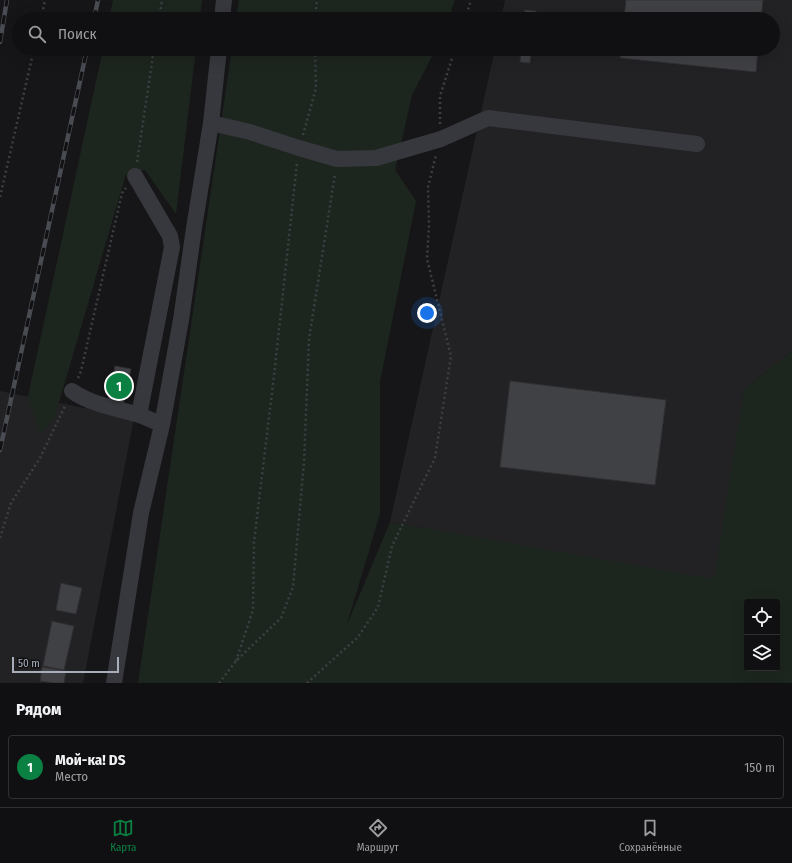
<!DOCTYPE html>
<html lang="ru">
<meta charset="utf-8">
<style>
body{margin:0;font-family:"Fira Sans Condensed",sans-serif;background:#1e1e20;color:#f1f3f6}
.controls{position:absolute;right:12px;bottom:12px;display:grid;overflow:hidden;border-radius:4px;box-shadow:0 4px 16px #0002}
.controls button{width:36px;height:36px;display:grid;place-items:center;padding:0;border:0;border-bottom:1px solid #303032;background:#101012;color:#f1f3f6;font:20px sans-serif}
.scale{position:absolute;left:12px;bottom:10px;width:107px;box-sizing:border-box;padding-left:4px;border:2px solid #a7adb9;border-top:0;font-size:11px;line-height:14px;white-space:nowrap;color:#a7adb9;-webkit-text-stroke:3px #111113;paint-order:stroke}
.you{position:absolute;left:427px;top:313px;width:14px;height:14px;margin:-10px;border:3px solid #fff;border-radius:50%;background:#1a73e8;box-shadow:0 0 0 6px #1a73e833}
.badge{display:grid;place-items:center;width:26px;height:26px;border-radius:50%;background:#0b8043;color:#fff;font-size:13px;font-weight:700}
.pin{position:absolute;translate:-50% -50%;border:2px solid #fff;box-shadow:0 1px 4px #0006}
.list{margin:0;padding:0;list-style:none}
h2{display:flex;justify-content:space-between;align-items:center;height:52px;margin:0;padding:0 16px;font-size:17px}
h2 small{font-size:13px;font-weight:400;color:#9c9d9f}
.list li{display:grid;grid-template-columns:26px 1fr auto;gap:12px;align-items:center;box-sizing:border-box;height:64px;margin:0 8px 8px;padding:0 8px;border:1px solid #303032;border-radius:4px}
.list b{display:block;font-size:15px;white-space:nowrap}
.list p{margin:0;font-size:13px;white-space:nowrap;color:#9c9d9f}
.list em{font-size:13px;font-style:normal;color:#9c9d9f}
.icon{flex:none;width:22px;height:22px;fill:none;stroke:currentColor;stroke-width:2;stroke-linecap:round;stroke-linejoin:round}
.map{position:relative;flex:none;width:792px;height:683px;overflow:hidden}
.search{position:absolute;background:#101012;box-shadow:0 4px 16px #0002;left:12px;right:12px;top:12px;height:44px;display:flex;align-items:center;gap:10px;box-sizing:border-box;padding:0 14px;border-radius:22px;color:#9c9d9f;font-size:15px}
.sheet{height:124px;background:#101012}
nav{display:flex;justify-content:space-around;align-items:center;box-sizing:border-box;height:56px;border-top:1px solid #303032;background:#101012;font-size:11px;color:#9c9d9f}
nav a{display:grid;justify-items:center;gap:2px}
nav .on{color:#0b8043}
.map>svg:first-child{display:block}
.built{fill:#222225}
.green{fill:#1d261e;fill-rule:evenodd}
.building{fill:#404145;stroke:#303034}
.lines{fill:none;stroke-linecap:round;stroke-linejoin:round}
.path{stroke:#3c3f44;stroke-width:2.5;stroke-dasharray:2 3;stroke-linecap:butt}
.minor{stroke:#37383d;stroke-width:16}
.rail-casing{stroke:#494c52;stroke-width:4.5}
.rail{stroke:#111113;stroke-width:3;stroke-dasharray:9;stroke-linecap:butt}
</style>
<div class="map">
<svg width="792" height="683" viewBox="0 0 792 683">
<rect width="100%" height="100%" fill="#161618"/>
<path class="built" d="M 505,0 L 792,0 L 792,351 L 744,389 L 715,580 L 390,522 L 495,49 L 773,49 L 773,19 L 501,19 Z
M 0,391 L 134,418 L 83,683 L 0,683 Z"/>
<path class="green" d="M 113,0 L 202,0 L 200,19 L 109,19 Z
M 239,0 L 455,0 L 448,19 L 236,19 Z
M 103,49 L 196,49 L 176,214 L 145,170 L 126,174 L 55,416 L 41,435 L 28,396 Z
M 232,49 L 436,49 L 412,95 L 395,170 L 416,201 L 380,382 L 380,514 L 346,627 L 390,522 L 714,579 L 744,389 L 792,351 L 792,683 L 138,683 ZM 747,602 L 777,602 L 777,668 L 747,668 Z"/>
<path class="building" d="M 626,0 L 763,0 L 761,19 L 624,19 Z
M 525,10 L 536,11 L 535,19 L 524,19 Z
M 521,49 L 531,49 L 530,63 L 520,62 Z
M 621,49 L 758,49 L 756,72 L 620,58 Z
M 115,366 L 131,369 L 123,406 L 108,403 Z
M 510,381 L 666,400 L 655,485 L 500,467 Z
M 61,583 L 82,588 L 76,614 L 56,610 Z
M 52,621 L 74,626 L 64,670 L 43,666 Z
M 42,667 L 66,671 L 64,683 L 53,683 L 40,681 Z"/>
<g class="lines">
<path class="path" d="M 41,19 L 45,0
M 159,19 L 162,0
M 315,19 L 317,0
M 465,19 L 471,0
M 440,124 L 440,96 L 455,49
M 303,135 L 316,88 L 315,49
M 137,162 L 154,49
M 0,197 L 34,49
M 78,378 L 81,371 L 122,193 L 126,188
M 0,538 L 11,503 L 40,458 L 66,404
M 236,661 L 253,610 L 254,542 L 274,376 L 297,163
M 219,683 L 236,661 L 281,618 L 293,587 L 304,462 L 309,339 L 335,174
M 307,683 L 358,637 L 378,607 L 392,546 L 435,458 L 451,356 L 427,259 L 429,225 L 428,187 L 436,155"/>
<path class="minor" d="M 222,19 L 224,0
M 211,123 L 250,132 L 299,148 L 337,159 L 376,158 L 441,139 L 488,118 L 697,144
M 135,176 L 170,236 L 172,247 L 139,415
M 72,391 C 90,404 115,408 136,414 C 145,417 154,421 162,425
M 114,683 L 141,513 L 162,425 L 181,320 L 194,228 L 211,123 L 219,49"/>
<defs>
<path id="rail" d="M 94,19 L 98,0
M 0,42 L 7,0
M 0,450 L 87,49"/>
</defs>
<use href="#rail" class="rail-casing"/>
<use href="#rail" class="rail"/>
</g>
</svg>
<div class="controls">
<button><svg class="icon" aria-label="locate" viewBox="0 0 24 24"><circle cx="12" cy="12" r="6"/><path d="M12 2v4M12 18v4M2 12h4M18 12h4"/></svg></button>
<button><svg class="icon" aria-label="layers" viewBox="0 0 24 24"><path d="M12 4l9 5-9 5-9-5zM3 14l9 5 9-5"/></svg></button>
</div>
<div class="scale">50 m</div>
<div class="you"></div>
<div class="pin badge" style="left:119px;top:386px">1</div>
<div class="search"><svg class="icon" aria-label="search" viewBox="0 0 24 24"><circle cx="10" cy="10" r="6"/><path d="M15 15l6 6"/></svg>Поиск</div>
</div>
<section class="sheet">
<h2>Рядом<small></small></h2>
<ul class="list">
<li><span class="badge">1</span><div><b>Мой-ка! DS</b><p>Место</p></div><em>150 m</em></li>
</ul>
</section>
<nav>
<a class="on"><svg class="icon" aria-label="map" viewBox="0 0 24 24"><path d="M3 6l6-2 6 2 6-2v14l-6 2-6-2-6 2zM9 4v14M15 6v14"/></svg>Карта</a>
<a><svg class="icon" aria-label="directions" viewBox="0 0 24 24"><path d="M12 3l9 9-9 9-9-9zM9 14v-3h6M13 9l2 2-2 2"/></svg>Маршрут</a>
<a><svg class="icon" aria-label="saved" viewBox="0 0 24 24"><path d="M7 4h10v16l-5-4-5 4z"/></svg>Сохранённые</a>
</nav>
